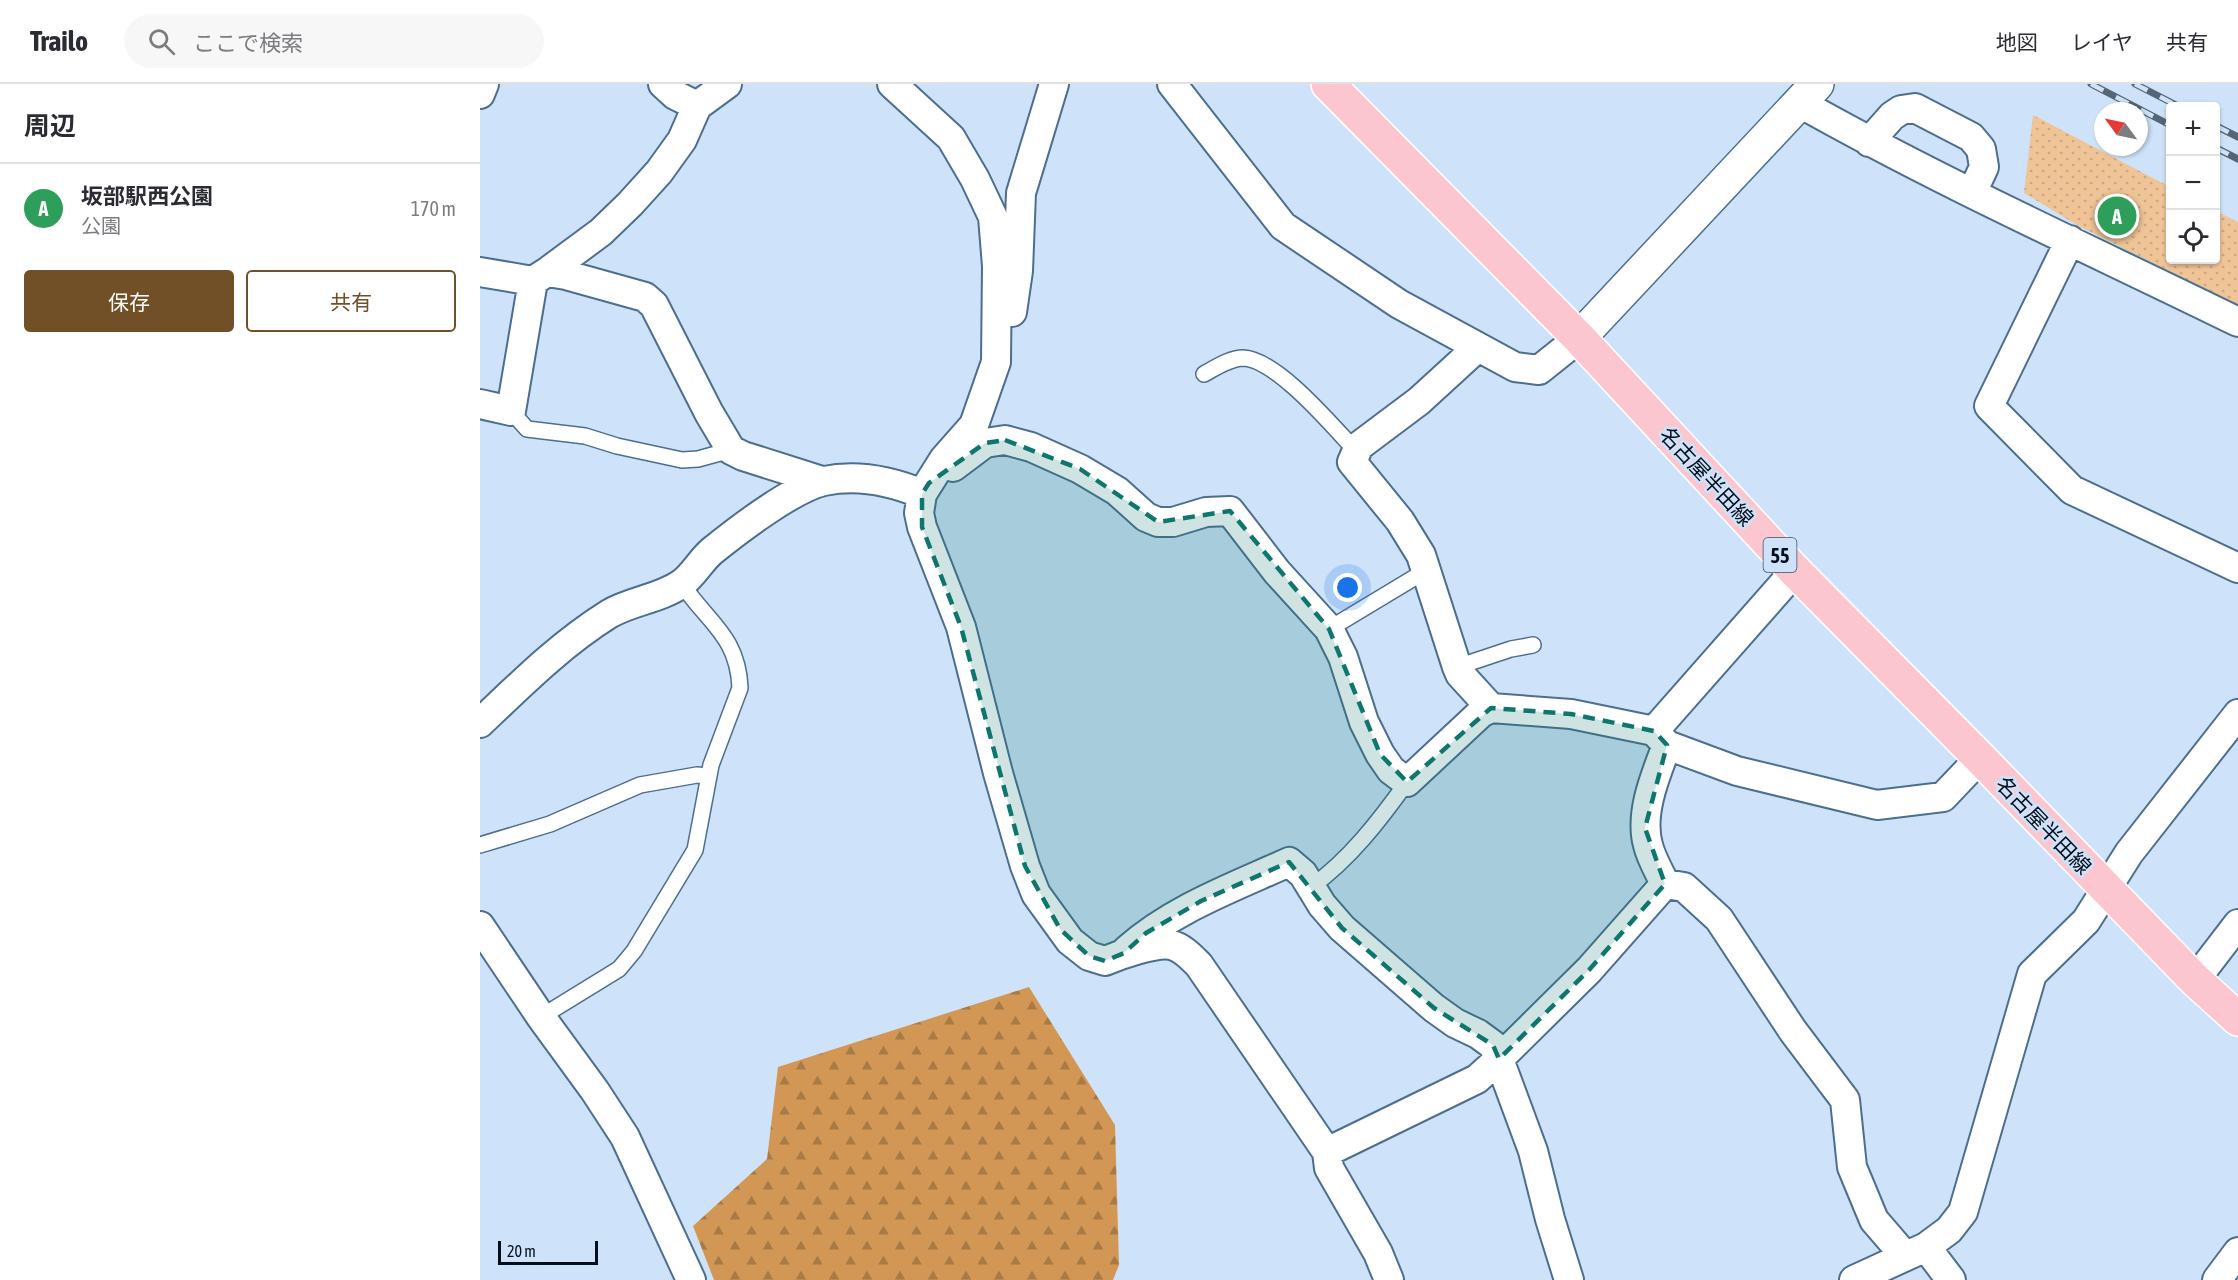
<!DOCTYPE html>
<html lang="ja">
<meta charset="utf-8">
<style>
body{margin:0;font-family:"Asap Condensed","Noto Sans JP",sans-serif;background:#f7f7f7;color:#2b2b33}
.controls{position:absolute;right:18px;top:18px;display:grid;overflow:hidden;border-radius:6px;box-shadow:0 2px 4px #0004}
.controls button{width:54px;height:54px;display:grid;place-items:center;padding:0;border:0;border-bottom:2px solid #e1e1e2;background:#fff;color:#2b2b33;font:30px sans-serif}
.compass{position:absolute;left:1614px;top:18px;width:54px;height:54px;border-radius:50%;background:#fff;box-shadow:0 2px 4px #0004;rotate:303deg}
.scale{position:absolute;left:18px;bottom:15px;width:100px;box-sizing:border-box;padding-left:6px;border:3px solid #030e1a;border-top:0;font-size:16px;line-height:21px;white-space:nowrap;color:#030e1a;-webkit-text-stroke:4px #cee3f9;paint-order:stroke}
.you{position:absolute;left:868px;top:504px;width:21px;height:21px;margin:-15px;border:4px solid #fff;border-radius:50%;background:#1a73e8;box-shadow:0 0 0 9px #1a73e833}
.badge{display:grid;place-items:center;width:39px;height:39px;border-radius:50%;background:#714f27;color:#fff;font-size:20px;font-weight:700}
.pin{position:absolute;translate:-50% -50%;border:3px solid #fff;box-shadow:0 2px 6px #0006}
.list{margin:0;padding:0;list-style:none}
h2{display:flex;justify-content:space-between;align-items:center;height:78px;margin:0;padding:0 24px;font-size:26px}
h2 small{font-size:20px;font-weight:400;color:#7c7c81}
.list li{display:grid;grid-template-columns:39px 1fr auto;gap:18px;align-items:center;box-sizing:border-box;height:90px;padding:0 24px;border-top:2px solid #e1e1e2}
.list b{display:block;font-size:22px;white-space:nowrap}
.list p{margin:0;font-size:20px;white-space:nowrap;color:#7c7c81}
.list em{font-size:20px;font-style:normal;color:#7c7c81}
.actions{display:flex;gap:12px;padding:18px 24px}
.actions a{flex:1;padding:14px 0;border:2px solid #714f27;border-radius:6px;text-align:center;font-size:21px;color:#714f27}
.actions .main{background:#714f27;color:#fff}
.icon{flex:none;width:33px;height:33px;fill:none;stroke:currentColor;stroke-width:2;stroke-linecap:round;stroke-linejoin:round}
.map{position:relative;flex:none;width:1758px;height:1196px;overflow:hidden}
header{display:flex;align-items:center;gap:36px;box-sizing:border-box;height:84px;padding:0 30px;background:#fff;border-bottom:2px solid #e1e1e2}
header strong{font-size:28px}
nav{display:flex;gap:33px;margin-inline-start:auto;font-size:21px}
.search{width:420px;height:54px;background:#f7f7f7;display:flex;align-items:center;gap:15px;box-sizing:border-box;padding:0 21px;border-radius:33px;color:#7c7c81;font-size:22px}
main{display:flex}
aside{flex:1;background:#fff}
.map>svg:first-child{display:block}
.forest{fill:url(#forest-firs)}
.park{fill:url(#park-dots)}
.lines{fill:none;stroke-linecap:round;stroke-linejoin:round}
.service-casing{stroke:#4d6e8e;stroke-width:18}
.minor-casing{stroke:#4d6e8e;stroke-width:32}
.tertiary-casing{stroke:#4d6e8e;stroke-width:36}
.primary-casing{stroke:#fff;stroke-width:36}
.service{stroke:#fff;stroke-width:15}
.minor{stroke:#fff;stroke-width:28}
.tertiary{stroke:#fff;stroke-width:33}
.primary{stroke:#fbc6d0;stroke-width:33}
.rail-casing{stroke:#566575;stroke-width:7}
.rail{stroke:#cee3f9;stroke-width:4.5;stroke-dasharray:14;stroke-linecap:butt}
.marked{fill:#0f766e;fill-opacity:0.2;stroke:#0f766e;stroke-width:4.5;stroke-dasharray:12 8;stroke-linejoin:round}
.labels{text-anchor:middle;dominant-baseline:central;stroke-width:5;stroke-linejoin:round;paint-order:stroke}
.shield{fill:#cee3f9;stroke:#404e5d;stroke-width:1.5}
.shield-label{font-size:20px;font-weight:bold;fill:#030e1a}
.street-label{font-size:21px;fill:#030e1a;stroke:#cee3f9}
</style>
<header>
<strong>Trailo</strong>
<div class="search"><svg class="icon" aria-label="search" viewBox="0 0 24 24"><circle cx="10" cy="10" r="6"/><path d="M15 15l6 6"/></svg>ここで検索</div>
<nav><a>地図</a><a>レイヤ</a><a>共有</a></nav>
</header>
<main>
<aside>
<h2>周辺<small></small></h2>
<ul class="list">
<li><span class="badge" style="background:#2e9e5b">A</span><div><b>坂部駅西公園</b><p>公園</p></div><em>170 m</em></li>
</ul>
<div class="actions"><a class="main">保存</a><a>共有</a></div>
</aside>
<div class="map">
<svg width="1758" height="1196" viewBox="0 0 1758 1196">
<defs>
<pattern id="forest-firs" width="22" height="20" patternUnits="userSpaceOnUse" patternTransform="scale(1.5)"><rect width="22" height="20" fill="#d29754"/><path d="M5 1l3.5 6h-7zM16 11l3.5 6h-7z" fill="#a87a45"/></pattern>
<pattern id="park-dots" width="8" height="8" patternUnits="userSpaceOnUse" patternTransform="scale(1.5)"><rect width="8" height="8" fill="#efc497"/><path d="M2 2h.1M6 6h.1" fill="none" stroke="#cba782" stroke-width="1.8" stroke-linecap="round"/></pattern>
</defs>
<rect width="100%" height="100%" fill="#cee3f9"/>
<path class="forest" d="M 549,903 L 635,1041 L 639,1181 L 633,1196 L 234,1196 L 213,1142 L 287,1075 L 298,983 Z"/>
<path class="park" d="M 1553,31 L 1690,103 L 1690,176 L 1736,176 L 1736,127 L 1758,138 L 1758,222 L 1597,141 L 1544,109 Z"/>
<g class="lines">
<defs>
<path id="service" d="M 724,290 C 735,284 750,274 763,274 C 797,275 854,344 877,368
M 31,327 L 47,345 L 105,352 L 137,362 L 202,376 L 218,375 L 251,366
M 849,545 L 937,492 L 946,489
M 977,583 L 1031,565 L 1053,561
M 0,761 L 70,740 L 160,701 L 217,691 L 229,692
M 831,803 C 869,776 900,736 927,698
M 61,933 L 139,885 L 154,867 L 215,766 L 231,681 L 260,604 C 258,552 228,539 202,500"/>
<path id="minor" d="M 183,0 L 195,11 L 217,22
M 412,0 L 471,54 L 495,95 L 513,133 L 517,182 L 516,278 L 494,341 L 464,375 L 442,410 L 439,429 L 442,443 L 481,543 L 518,689 L 545,782 L 556,810 L 590,857 L 609,872 L 625,877 C 639,871 676,858 691,861 C 702,863 712,874 719,881 L 847,1068 L 997,995 L 1019,975 L 1053,1067 L 1070,1135 L 1089,1196
M 692,0 L 803,142 L 919,220 L 1035,283 L 1059,286 L 1099,254
M 0,10 L 4,0
M 1320,19 C 1462,99 1611,166 1758,238
M 1389,58 L 1412,32 L 1421,26 L 1435,24 L 1491,53 L 1501,65 L 1504,83 L 1492,109
M 1590,156 L 1509,322 L 1592,406 L 1758,484
M 0,188 L 53,197 L 67,188 L 86,191 L 165,213 L 174,221 L 229,329 L 251,366 L 263,372 L 342,397
M 67,188 L 121,148 L 150,120 L 179,88 L 202,56 L 217,22 L 247,0
M 532,228 L 538,187 L 541,109 L 574,0
M 998,263 L 939,317 L 879,362 L 872,378 L 920,437 L 941,471 L 977,583 L 980,590 L 1011,624 L 1091,630 L 1174,647 L 1315,487
M 0,320 L 31,327 L 53,197
M 473,383 L 505,359 L 525,356 L 551,363 L 600,385 L 637,407 L 666,433 L 678,438 L 693,438 L 726,428 L 750,427 L 797,488 L 849,545 L 863,573 L 884,638 L 900,670 L 911,686 L 927,698 L 1001,629 L 1011,624
M 0,639 C 41,600 81,560 129,530 C 151,517 179,515 201,500 C 213,492 221,476 232,467 C 258,446 313,404 344,397 C 378,390 411,397 442,410
M 1174,647 L 1187,661 L 1257,687 L 1397,721 L 1463,713 L 1500,674
M 1185,800 L 1204,803 L 1239,835 L 1313,947 L 1365,1016 L 1372,1083 L 1394,1136 L 1425,1172
M 0,842 L 61,933 L 115,1007 L 145,1053 L 211,1196
M 647,866 C 693,825 754,803 809,778 L 823,790 L 842,821 L 862,844 L 954,924 L 975,939 L 998,950 L 1013,961 L 1019,975 L 1109,886 L 1185,800 C 1179,787 1171,774 1168,761 C 1159,729 1176,690 1187,661
M 1715,896 L 1758,840
M 847,1068 L 849,1084 L 898,1169 L 909,1196
M 1446,1163 L 1471,1196
M 1374,1196 L 1446,1163 L 1469,1146 L 1483,1128 L 1552,890 L 1606,837 L 1649,769 L 1758,630
M 1737,1196 L 1758,1168"/>
<path id="tertiary" d="M 1099,254 L 1337,0"/>
<path id="primary" d="M 848,0 L 1099,254 L 1315,487 L 1500,674 L 1715,896 L 1758,935"/>
</defs>
<use href="#service" class="service-casing"/>
<use href="#minor" class="minor-casing"/>
<use href="#tertiary" class="tertiary-casing"/>
<use href="#primary" class="primary-casing"/>
<use href="#service" class="service"/>
<use href="#minor" class="minor"/>
<use href="#tertiary" class="tertiary"/>
<use href="#primary" class="primary"/>
<defs>
<path id="rail" d="M 1611,0 L 1690,41
M 1655,0 L 1698,22
M 1736,42 L 1758,53
M 1736,64 L 1758,75"/>
</defs>
<use href="#rail" class="rail-casing"/>
<use href="#rail" class="rail"/>
</g>
<path class="marked" d="M 525,356 L 600,385 L 678,438 L 750,427 L 849,545 L 900,670 L 927,698 L 1011,624 L 1091,630 L 1174,647 L 1187,661 L 1165,744 L 1185,800 L 1109,886 L 1019,975 L 1013,961 L 954,924 L 862,844 L 809,778 L 721,817 L 666,849 L 644,869 L 625,877 L 609,872 L 580,845 L 545,782 L 481,543 L 442,443 L 442,410 L 449,399 L 505,359 Z"/>
<g class="labels">
<rect class="shield" x="1283.5" y="454" width="33" height="34" rx="4.5"/>
<g class="shield-label">
<text x="1300" y="471">55</text>
</g>
<g class="street-label">
<text transform="translate(1227 392) rotate(47)">名古屋半田線</text>
<text transform="translate(1564 741) rotate(46)">名古屋半田線</text>
</g>
</g>
</svg>
<div class="controls">
<button>+</button>
<button>−</button>
<button><svg class="icon" aria-label="locate" viewBox="0 0 24 24"><circle cx="12" cy="12" r="6"/><path d="M12 2v4M12 18v4M2 12h4M18 12h4"/></svg></button>
</div>
<svg class="compass" viewBox="-18 -18 36 36"><path d="M0-13l5 13h-10z" fill="#e53935"/><path d="M0 13l5-13h-10z" fill="#7c7c81"/></svg>
<div class="scale">20 m</div>
<div class="you"></div>
<div class="pin badge" style="left:1637px;top:132px;background:#2e9e5b">A</div>
</div>
</main>
